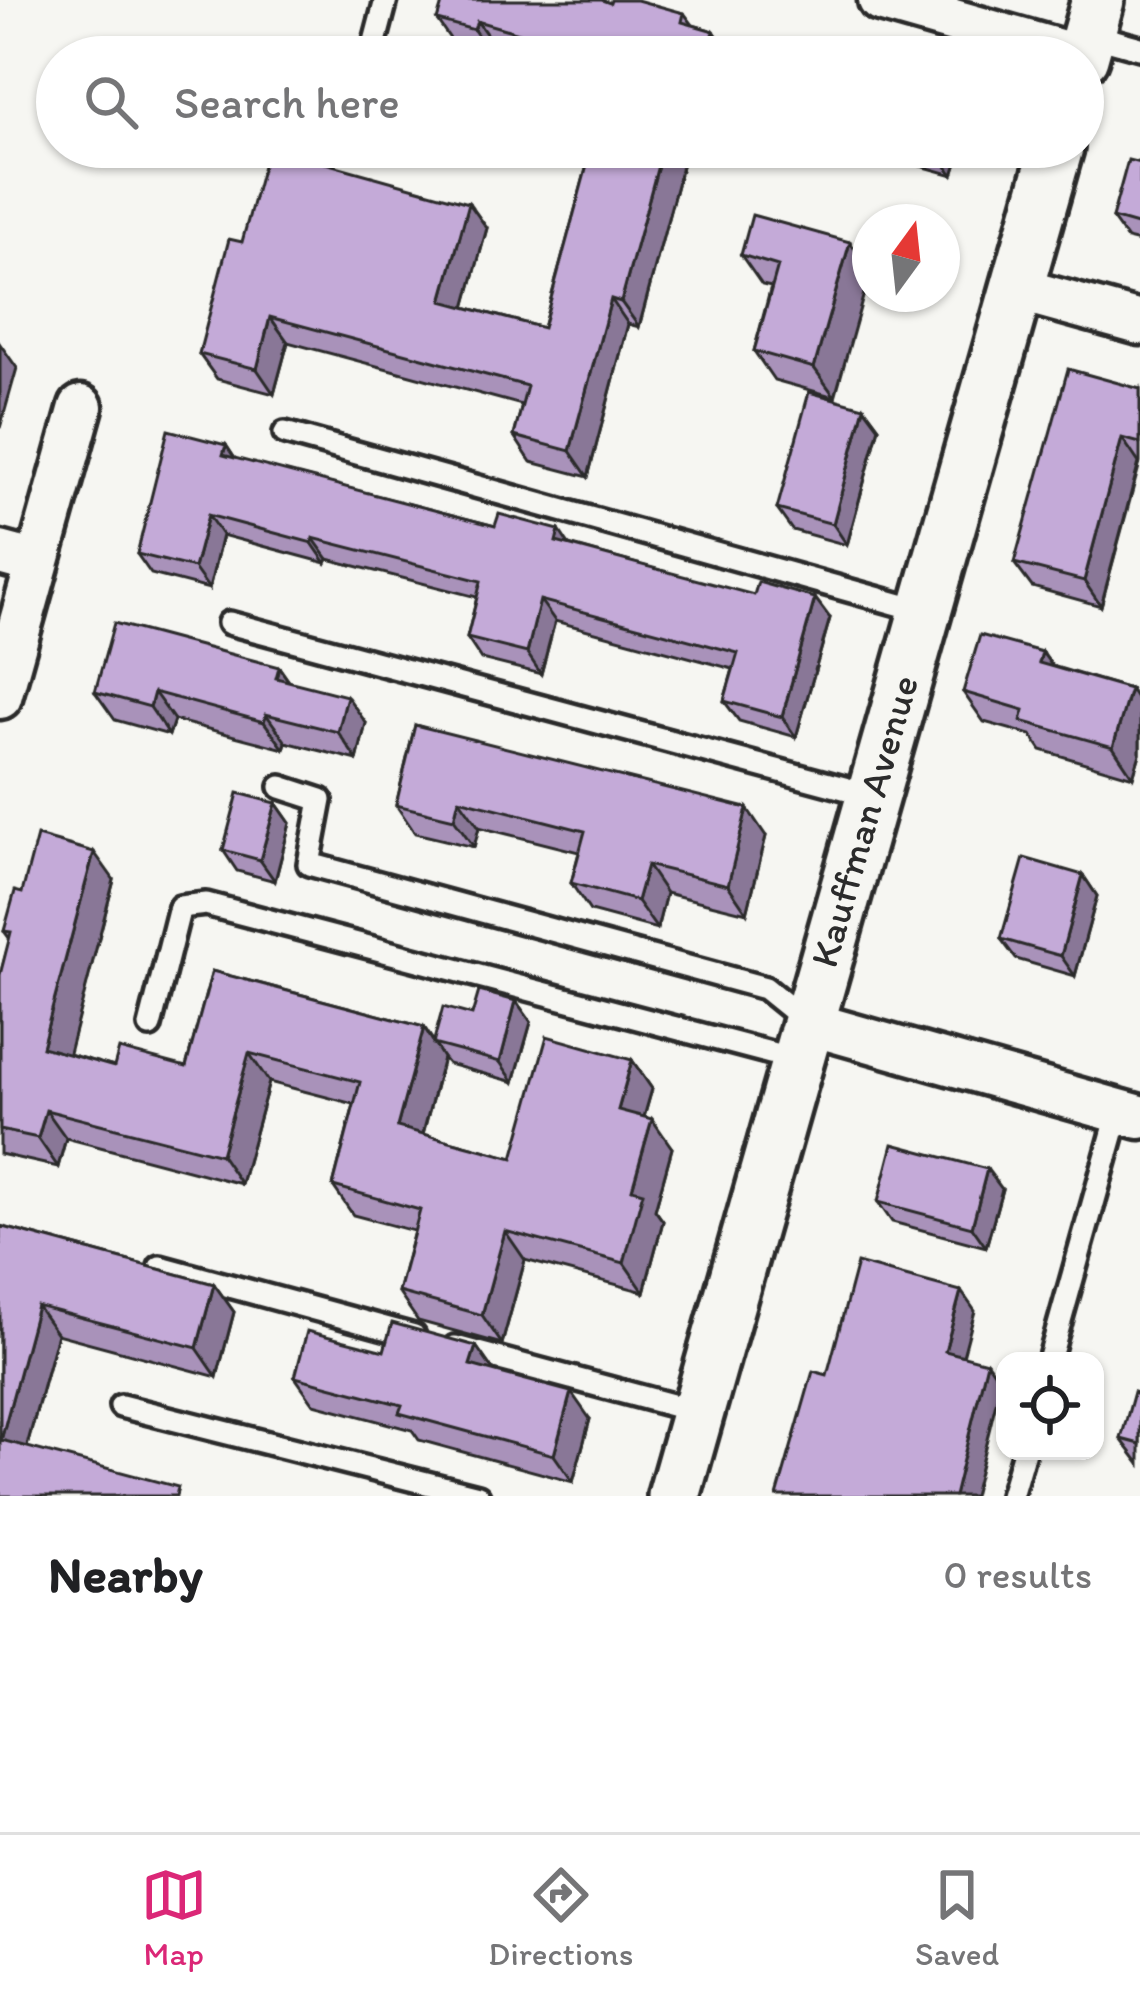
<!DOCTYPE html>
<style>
:root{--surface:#fff;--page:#f2f2f2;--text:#202124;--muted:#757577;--line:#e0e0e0;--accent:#db2777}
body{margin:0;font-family:Itim,sans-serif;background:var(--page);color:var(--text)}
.controls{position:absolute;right:36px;bottom:36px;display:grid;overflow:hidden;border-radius:24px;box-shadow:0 3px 9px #0004}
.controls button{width:108px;height:108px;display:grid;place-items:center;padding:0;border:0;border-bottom:3px solid var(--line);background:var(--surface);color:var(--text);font:60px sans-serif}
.compass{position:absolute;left:852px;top:204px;width:108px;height:108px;border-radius:50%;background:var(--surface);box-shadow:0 3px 9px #0004;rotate:15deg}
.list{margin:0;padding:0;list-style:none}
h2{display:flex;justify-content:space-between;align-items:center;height:156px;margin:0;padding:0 48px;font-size:51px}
h2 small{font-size:39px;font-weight:400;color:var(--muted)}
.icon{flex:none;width:66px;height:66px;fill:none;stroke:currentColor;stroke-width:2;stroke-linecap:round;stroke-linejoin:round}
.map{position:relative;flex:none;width:1140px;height:1496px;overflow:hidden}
.search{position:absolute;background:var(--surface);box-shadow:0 3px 9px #0004;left:36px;right:36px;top:36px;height:132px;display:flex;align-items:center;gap:30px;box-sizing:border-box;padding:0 42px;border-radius:66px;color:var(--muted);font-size:45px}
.sheet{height:336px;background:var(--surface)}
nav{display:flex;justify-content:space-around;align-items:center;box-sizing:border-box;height:168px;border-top:3px solid var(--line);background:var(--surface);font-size:33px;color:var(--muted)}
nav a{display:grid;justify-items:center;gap:6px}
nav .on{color:var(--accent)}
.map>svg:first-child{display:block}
</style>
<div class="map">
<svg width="1140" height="1496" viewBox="0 0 1140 1496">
<rect width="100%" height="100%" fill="#f6f6f2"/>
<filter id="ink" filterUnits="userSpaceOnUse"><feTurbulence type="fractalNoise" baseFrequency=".00833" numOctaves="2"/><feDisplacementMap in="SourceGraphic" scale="24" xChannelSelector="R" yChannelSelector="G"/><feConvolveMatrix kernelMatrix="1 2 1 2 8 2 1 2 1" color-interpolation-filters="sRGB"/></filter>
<g filter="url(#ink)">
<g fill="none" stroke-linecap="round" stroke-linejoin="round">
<g stroke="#2b2b2b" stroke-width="30">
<path id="service" d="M1089 34 1140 48
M371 57 386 0
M285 433 923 611
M229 623 870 795
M281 787 321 800 309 864 765 988 807 1022
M150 1026 180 907 206 904 797 1060
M160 1267 414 1336
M455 1347 698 1412
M1049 1361 1119 1111
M121 1406 478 1496
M1011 1496 1024 1451"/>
</g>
<g stroke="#2b2b2b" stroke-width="51">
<path id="minor" d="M880 0 1080 57
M1017 289 1140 323
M0 553 37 563
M0 697 81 407
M808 1023 1140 1117"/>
</g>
<g stroke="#2b2b2b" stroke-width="60">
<path id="tertiary" d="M1082 57 1098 0
M674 1496 1057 147"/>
</g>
<use href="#service" stroke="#f6f6f2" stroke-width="21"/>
<use href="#minor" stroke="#f6f6f2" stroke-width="42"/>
<use href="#tertiary" stroke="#f6f6f2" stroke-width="51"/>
</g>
<path fill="#a992ba" stroke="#2b2b2b" stroke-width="3" d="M610 3 684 13 693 25 714 31 731 57H534L495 46 492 56 455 46 437 20Z
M592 147H687L639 327 628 324 588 477 531 462 514 436 522 405 288 342 274 394 217 379 199 354 242 242 487 228 465 307 543 328Z
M852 147H962L953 175Z
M1140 163V242L1127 239 1112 218Z
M850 242 835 397 774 380 754 351 771 287 762 285 741 255Z
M1140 389V463L1101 606 1032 587 1014 563Z
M864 407 879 427 847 545 792 530 777 509Z
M226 445 235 459 569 545 830 618 796 737 739 721 724 701 733 669 555 621 541 674 481 659 467 638 477 597 328 559 326 563 222 535 209 589 151 574 137 554Z
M1042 652 1052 666 1130 689 1140 704V754L1133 777 1041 750 1031 735 984 722 963 692Z
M279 667 289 681 366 723 357 760 286 742 284 749 174 720 169 735 115 720 95 692Z
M415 725 766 836 747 913 666 893 657 929 590 911 571 883 579 852 479 827 474 847 415 833 396 805Z
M276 803 290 823 275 881 237 871 223 850Z
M1083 875 1097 896 1075 976 1016 959 1001 939Z
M114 880 68 1054 114 1067H186L212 971 424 1027 434 1042 472 1015 516 1001 531 1022 514 1082 448 1064 443 1058 423 1134 513 1158 632 1060 652 1089 644 1117 672 1148 655 1210 663 1221 644 1292 525 1260 502 1344 418 1321 398 1292 414 1231 353 1215 333 1186 354 1104 269 1082 241 1184 66 1138 58 1167 0 1154V975L10 939 4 931 22 893Z
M1002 1189 986 1247 892 1222 878 1202Z
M0 1226 214 1284 234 1312 217 1377 57 1334 27 1447 0 1496Z
M476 1346 493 1371 590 1419 573 1482 419 1440 412 1430 314 1404 295 1377 384 1351Z
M1140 1394V1464L1121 1439Z"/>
<path fill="#897797" stroke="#2b2b2b" stroke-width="3" d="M477 21 495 46 492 56 474 30Z
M714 31 731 56V57H707Z
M663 147H687L639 327 621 302Z
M941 147H962L953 175 939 155Z
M469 203 487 228 460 326 442 301Z
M850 242 870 272 835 397 814 368Z
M611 299 628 324 588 477 570 451Z
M270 317 288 342 274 394 257 369Z
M0 344 17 368 0 428Z
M864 407 879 427 847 545 833 524Z
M1122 438 1139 463 1101 606 1084 581Z
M226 445 240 466 223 455Z
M208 515 222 535 209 589 194 568Z
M559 530 573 551 556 542Z
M313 538 328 559 326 563 312 543Z
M815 598 830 618 796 737 782 717Z
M540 600 555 621 541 674 527 653Z
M1042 652 1063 681 1039 663Z
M279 667 298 695 276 678Z
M1130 689 1140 704V754L1133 777 1113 747Z
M154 692 174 720 169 735 150 707Z
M347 696 366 723 357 760 338 732Z
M266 714 286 742 284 749 264 722Z
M459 799 479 827 474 847 454 819Z
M276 803 290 823 275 881 260 860Z
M747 808 766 836 747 913 728 885Z
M94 852 114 880 63 1076 42 1047Z
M647 865 666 893 657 929 637 901Z
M1083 875 1097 896 1075 976 1061 956Z
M516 1001 531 1022 514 1082 500 1062Z
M424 1027 443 1058 417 1156 397 1127Z
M249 1053 269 1082 241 1184 221 1155Z
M632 1060 652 1089 638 1138 618 1110Z
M46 1110 66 1138 58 1167 38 1138Z
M652 1119 672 1148 655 1210 663 1221 644 1292 624 1263 632 1189Z
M987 1169 1002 1189 986 1247 972 1227Z
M505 1231 525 1260 502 1344 482 1315Z
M214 1284 234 1312 217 1377 197 1348Z
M961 1291 975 1311 959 1371 945 1351Z
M37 1306 57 1334 21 1468 1 1440Z
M476 1346 495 1373 470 1365Z
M987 1362 1001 1382 973 1496H954Z
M571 1392 590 1419 573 1482 554 1455Z"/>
<path fill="#c4aad8" stroke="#2b2b2b" stroke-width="3" d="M443 0H602L610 3 611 0H637L684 13 682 22 714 31 707 57H585L563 51 565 46 477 21 474 30 437 20Z
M268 147 469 203 442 301 543 328 592 147H663L621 302 611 299 570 451 514 436 527 386 270 317 257 369 199 354 229 239 242 242Z
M911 147H941L939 155Z
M1128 160 1140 163V226L1112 218Z
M752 215 850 242 814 368 754 351 778 266 741 255Z
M1068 369 1140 389V443L1122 438 1084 581 1014 563Z
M809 392 864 407 833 524 777 509Z
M168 430 226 445 223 455 495 526 499 514 559 530 556 542 754 595 758 582 815 598 782 717 724 701 738 653 540 600 527 653 467 638 481 581 313 538 312 543 208 515 194 568 137 554Z
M114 623 279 667 276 678 347 696 338 732 266 714 264 722 154 692 150 707 95 692Z
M980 635 1042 652 1039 663 1130 689 1113 747 1021 721 1024 710 963 692Z
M415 725 747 808 728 885 647 865 637 901 571 883 585 831 459 799 454 819 396 805Z
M238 793 276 803 260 860 223 850Z
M37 836 94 852 42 1047 114 1067 119 1049 186 1067 212 971 424 1027 397 1127 513 1158 547 1036 632 1060 618 1110 652 1119 632 1189 643 1192 624 1263 505 1231 482 1315 398 1292 420 1210 333 1186 360 1082 249 1053 221 1155 46 1110 38 1138 0 1130V975L11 932 4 931 15 891 22 893Z
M1024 858 1083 875 1061 956 1001 939Z
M479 991 516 1001 500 1062 433 1044 443 1007 472 1015Z
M893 1144 987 1169 972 1227 878 1202Z
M0 1226 214 1284 197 1348 37 1306 1 1440 178 1487 176 1496H0Z
M857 1263 961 1291 945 1351 987 1362 954 1496H777L813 1371 827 1375Z
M392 1323 476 1346 470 1365 571 1392 554 1455 399 1413 402 1405 295 1377 307 1331 384 1351Z
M1134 1392 1140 1394V1444L1121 1439Z"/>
</g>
<g text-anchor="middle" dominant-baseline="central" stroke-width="10" stroke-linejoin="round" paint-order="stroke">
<g font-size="39" fill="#2b2b2b" stroke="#f6f6f2">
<text transform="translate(864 821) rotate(-74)">Kauffman Avenue</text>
</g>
</g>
</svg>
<div class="controls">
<button><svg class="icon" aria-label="locate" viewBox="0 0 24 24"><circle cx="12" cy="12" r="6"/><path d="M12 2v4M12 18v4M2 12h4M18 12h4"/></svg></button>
</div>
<svg class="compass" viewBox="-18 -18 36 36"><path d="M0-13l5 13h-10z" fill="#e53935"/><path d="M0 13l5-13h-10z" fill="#757577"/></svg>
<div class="search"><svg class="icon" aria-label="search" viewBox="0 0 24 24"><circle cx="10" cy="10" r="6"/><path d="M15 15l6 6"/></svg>Search here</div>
</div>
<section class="sheet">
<h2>Nearby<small>0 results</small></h2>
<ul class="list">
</ul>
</section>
<nav>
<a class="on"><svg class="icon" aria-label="map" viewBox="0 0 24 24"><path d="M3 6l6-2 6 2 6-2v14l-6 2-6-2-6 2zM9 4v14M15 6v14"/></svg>Map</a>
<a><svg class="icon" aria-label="directions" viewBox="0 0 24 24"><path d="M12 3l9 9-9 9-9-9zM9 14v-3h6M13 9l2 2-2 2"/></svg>Directions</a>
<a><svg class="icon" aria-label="saved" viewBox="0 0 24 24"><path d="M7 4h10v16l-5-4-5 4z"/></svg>Saved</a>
</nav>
